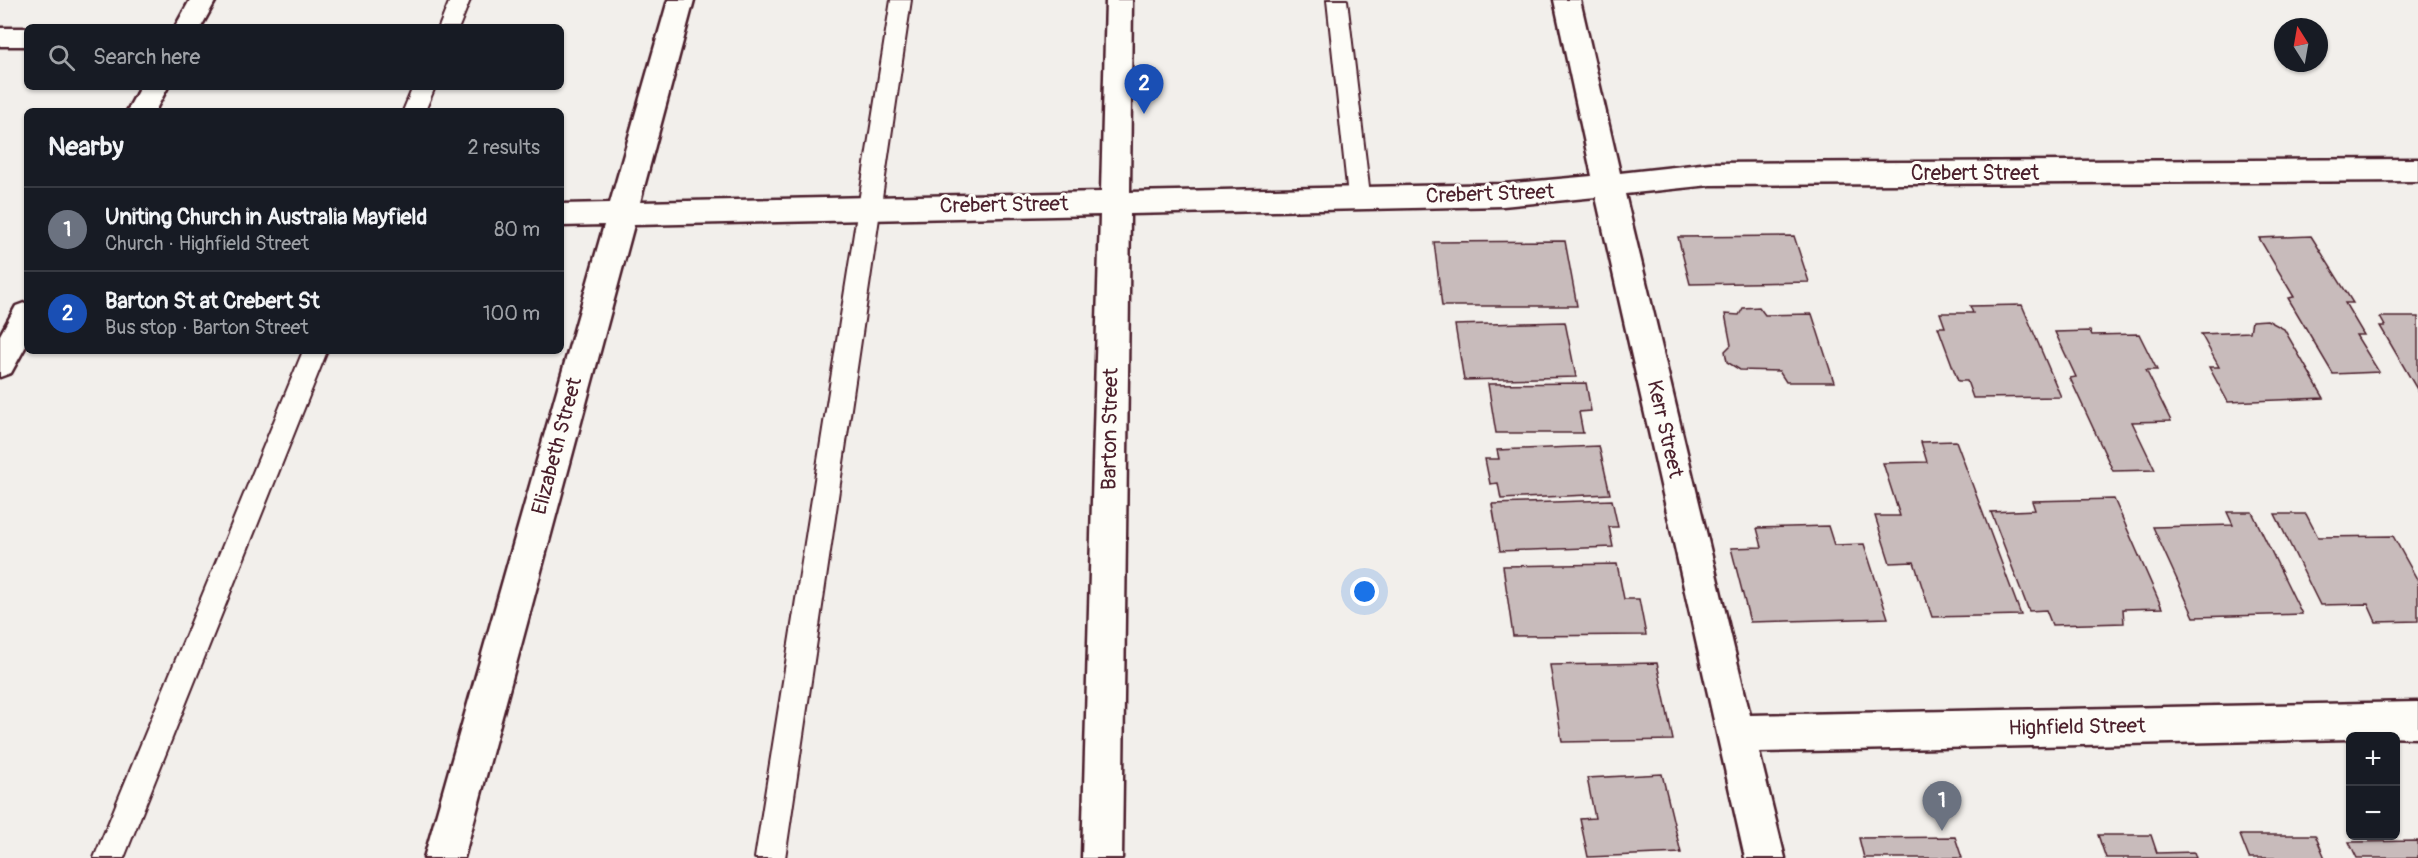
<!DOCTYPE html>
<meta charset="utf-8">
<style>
:root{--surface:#171b24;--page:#20242c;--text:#f1f3f6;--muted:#9ea1a6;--line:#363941;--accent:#b45309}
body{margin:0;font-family:Pangolin,sans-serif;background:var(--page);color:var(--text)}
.controls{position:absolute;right:18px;bottom:18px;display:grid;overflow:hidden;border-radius:9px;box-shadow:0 2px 4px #0004}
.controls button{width:54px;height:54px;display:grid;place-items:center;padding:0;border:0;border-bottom:2px solid var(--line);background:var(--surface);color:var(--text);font:30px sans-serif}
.compass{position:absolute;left:2274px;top:18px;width:54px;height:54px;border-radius:50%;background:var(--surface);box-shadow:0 2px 4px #0004;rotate:349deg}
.you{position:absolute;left:1365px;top:592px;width:21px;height:21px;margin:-15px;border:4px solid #fff;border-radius:50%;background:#1a73e8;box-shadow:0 0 0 9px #1a73e833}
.badge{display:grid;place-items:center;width:39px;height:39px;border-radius:50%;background:var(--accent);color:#fff;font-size:20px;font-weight:700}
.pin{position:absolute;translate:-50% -50px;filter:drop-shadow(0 2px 3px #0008)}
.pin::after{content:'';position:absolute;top:32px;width:21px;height:18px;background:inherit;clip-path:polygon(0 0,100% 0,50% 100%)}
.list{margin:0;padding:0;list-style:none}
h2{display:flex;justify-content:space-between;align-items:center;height:78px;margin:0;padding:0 24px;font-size:26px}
h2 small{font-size:20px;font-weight:400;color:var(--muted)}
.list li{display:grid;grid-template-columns:39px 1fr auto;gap:18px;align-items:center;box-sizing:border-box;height:84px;padding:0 24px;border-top:2px solid var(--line)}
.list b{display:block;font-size:22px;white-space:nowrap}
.list p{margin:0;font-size:20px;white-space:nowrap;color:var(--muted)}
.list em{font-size:20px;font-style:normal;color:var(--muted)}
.icon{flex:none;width:33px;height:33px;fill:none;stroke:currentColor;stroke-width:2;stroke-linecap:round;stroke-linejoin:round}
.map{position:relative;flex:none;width:2418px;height:858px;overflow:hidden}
.search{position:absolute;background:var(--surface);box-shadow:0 2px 4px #0004;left:24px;top:24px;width:540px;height:66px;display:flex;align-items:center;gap:15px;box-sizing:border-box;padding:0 21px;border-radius:9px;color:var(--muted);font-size:22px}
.panel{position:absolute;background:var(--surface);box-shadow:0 2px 4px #0004;left:24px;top:108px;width:540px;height:246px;border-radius:9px}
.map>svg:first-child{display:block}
</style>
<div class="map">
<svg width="2418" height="858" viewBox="0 0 2418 858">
<rect width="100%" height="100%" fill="#f2efeb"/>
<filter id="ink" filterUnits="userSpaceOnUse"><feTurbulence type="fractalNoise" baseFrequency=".0167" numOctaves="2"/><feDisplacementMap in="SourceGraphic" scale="12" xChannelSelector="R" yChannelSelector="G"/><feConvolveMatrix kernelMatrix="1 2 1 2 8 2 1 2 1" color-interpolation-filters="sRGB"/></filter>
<g filter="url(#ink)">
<path fill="#c8bbbb" stroke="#4a1f2b" stroke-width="1.5" d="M1794 236 1809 282 1690 284 1678 237Z
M2311 236 2353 303H2345L2364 335H2356L2379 372 2333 374 2288 298 2294 297 2259 238Z
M1565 241 1577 306H1442L1434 242Z
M2022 305 2061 397 1973 398 1967 381H1958L1938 327H1945L1940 313H1973L1970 306Z
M1759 307 1765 315 1812 314 1834 382H1786L1779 371 1740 370 1727 362 1725 351 1731 345 1725 314 1739 315 1743 308Z
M2380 317H2418V391L2380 326H2385Z
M2267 320 2284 329 2324 398 2228 402 2209 367H2219L2201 334 2250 332 2252 321Z
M1565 322 1576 377 1464 380 1455 325Z
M2090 331 2092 335 2139 334 2157 370H2146L2171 421 2132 422 2155 470 2113 471 2070 378 2076 377 2055 332Z
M1586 383 1591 411 1579 412 1583 433H1496L1488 384Z
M1956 441 2021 615 1932 617 1914 562 1890 563 1875 516H1900L1883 463 1927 462 1921 442Z
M1599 446 1610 494 1501 499 1498 483 1490 484 1485 459H1499L1497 450Z
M2114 499 2162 608 2123 609 2124 623 2052 625 2046 610 2029 611 1991 512 2035 510 2032 501Z
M1612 500 1618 527H1609L1613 547 1500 551 1492 504Z
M2227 512H2252L2302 614 2194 617 2153 527 2233 525Z
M2275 514H2306L2318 537 2393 536 2418 581V621L2376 622 2368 604 2320 605Z
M1828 526 1834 545 1864 544 1888 618 1750 622 1731 548 1762 547 1757 528Z
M1617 564 1624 599H1639L1646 635 1513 636 1503 566Z
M1657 663 1673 740 1562 742 1550 665Z
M1662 774 1681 853 1588 857 1580 819 1595 818 1587 778Z
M2098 835H2151L2157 853 2194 852 2196 858H2106Z
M2240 835H2315L2325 858H2249Z
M1955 837 1962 858H1864L1859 838Z
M2418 841V858H2357L2349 842Z"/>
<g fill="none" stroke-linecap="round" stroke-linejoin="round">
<g stroke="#4a1f2b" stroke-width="4">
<path id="lane" d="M450 0H470L459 27H439Z
M891 0H911L785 858H755Z
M1327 0H1347L1370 196 1367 202 1359 205 1351 202 1348 196Z
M413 87H435L425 111H403Z
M303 351H327L124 858H94Z"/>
</g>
<g stroke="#4a1f2b" stroke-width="5">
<path id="street" d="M190 0H216L201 27H175Z
M668 0H694L640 202 1101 192 1106 0H1132L1130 192 1503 184 1592 176 1554 0H1580L1620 173 1710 163 2418 159V181L1710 185 1625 194 1750 715 2418 702V738L2350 736V739L1759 752 1785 858H1745L1596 197 1503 206 1130 214 1122 858H1082L1100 215 634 225 464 858H424L604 225 561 226V204L610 203Z
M0 28H27V46H0Z
M140 87H168L155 111H127Z
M27 302V344L11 373 0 377V335L16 306Z"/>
</g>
<use href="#lane" fill="#fdfcf7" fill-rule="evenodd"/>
<use href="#street" fill="#fdfcf7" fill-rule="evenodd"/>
</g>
</g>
<g text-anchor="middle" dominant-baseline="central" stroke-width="6" stroke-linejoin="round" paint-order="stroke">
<g font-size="21" fill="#4a1f2b" stroke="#fdfcf7">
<text x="1975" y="173">Crebert Street</text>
<text transform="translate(1490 194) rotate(-2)">Crebert Street</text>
<text transform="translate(1004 205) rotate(-1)">Crebert Street</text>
<text transform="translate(1110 429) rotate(-89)">Barton Street</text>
<text transform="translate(1665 429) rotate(77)">Kerr Street</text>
<text transform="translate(557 446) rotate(-75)">Elizabeth Street</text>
<text transform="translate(2077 727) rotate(-1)">Highfield Street</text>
</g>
</g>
</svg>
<div class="controls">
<button>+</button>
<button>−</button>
</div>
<svg class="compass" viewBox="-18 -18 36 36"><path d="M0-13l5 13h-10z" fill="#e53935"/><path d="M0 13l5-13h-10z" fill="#9ea1a6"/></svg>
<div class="you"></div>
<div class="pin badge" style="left:1942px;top:831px;background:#6b7280">1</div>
<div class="pin badge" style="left:1144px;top:114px;background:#1a4fb4">2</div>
<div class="search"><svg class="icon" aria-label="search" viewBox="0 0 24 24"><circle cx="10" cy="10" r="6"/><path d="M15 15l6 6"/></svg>Search here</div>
<section class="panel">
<h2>Nearby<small>2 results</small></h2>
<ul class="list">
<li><span class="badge" style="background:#6b7280">1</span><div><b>Uniting Church in Australia Mayfield</b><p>Church · Highfield Street</p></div><em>80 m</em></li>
<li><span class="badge" style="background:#1a4fb4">2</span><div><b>Barton St at Crebert St</b><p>Bus stop · Barton Street</p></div><em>100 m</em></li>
</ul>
</section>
</div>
